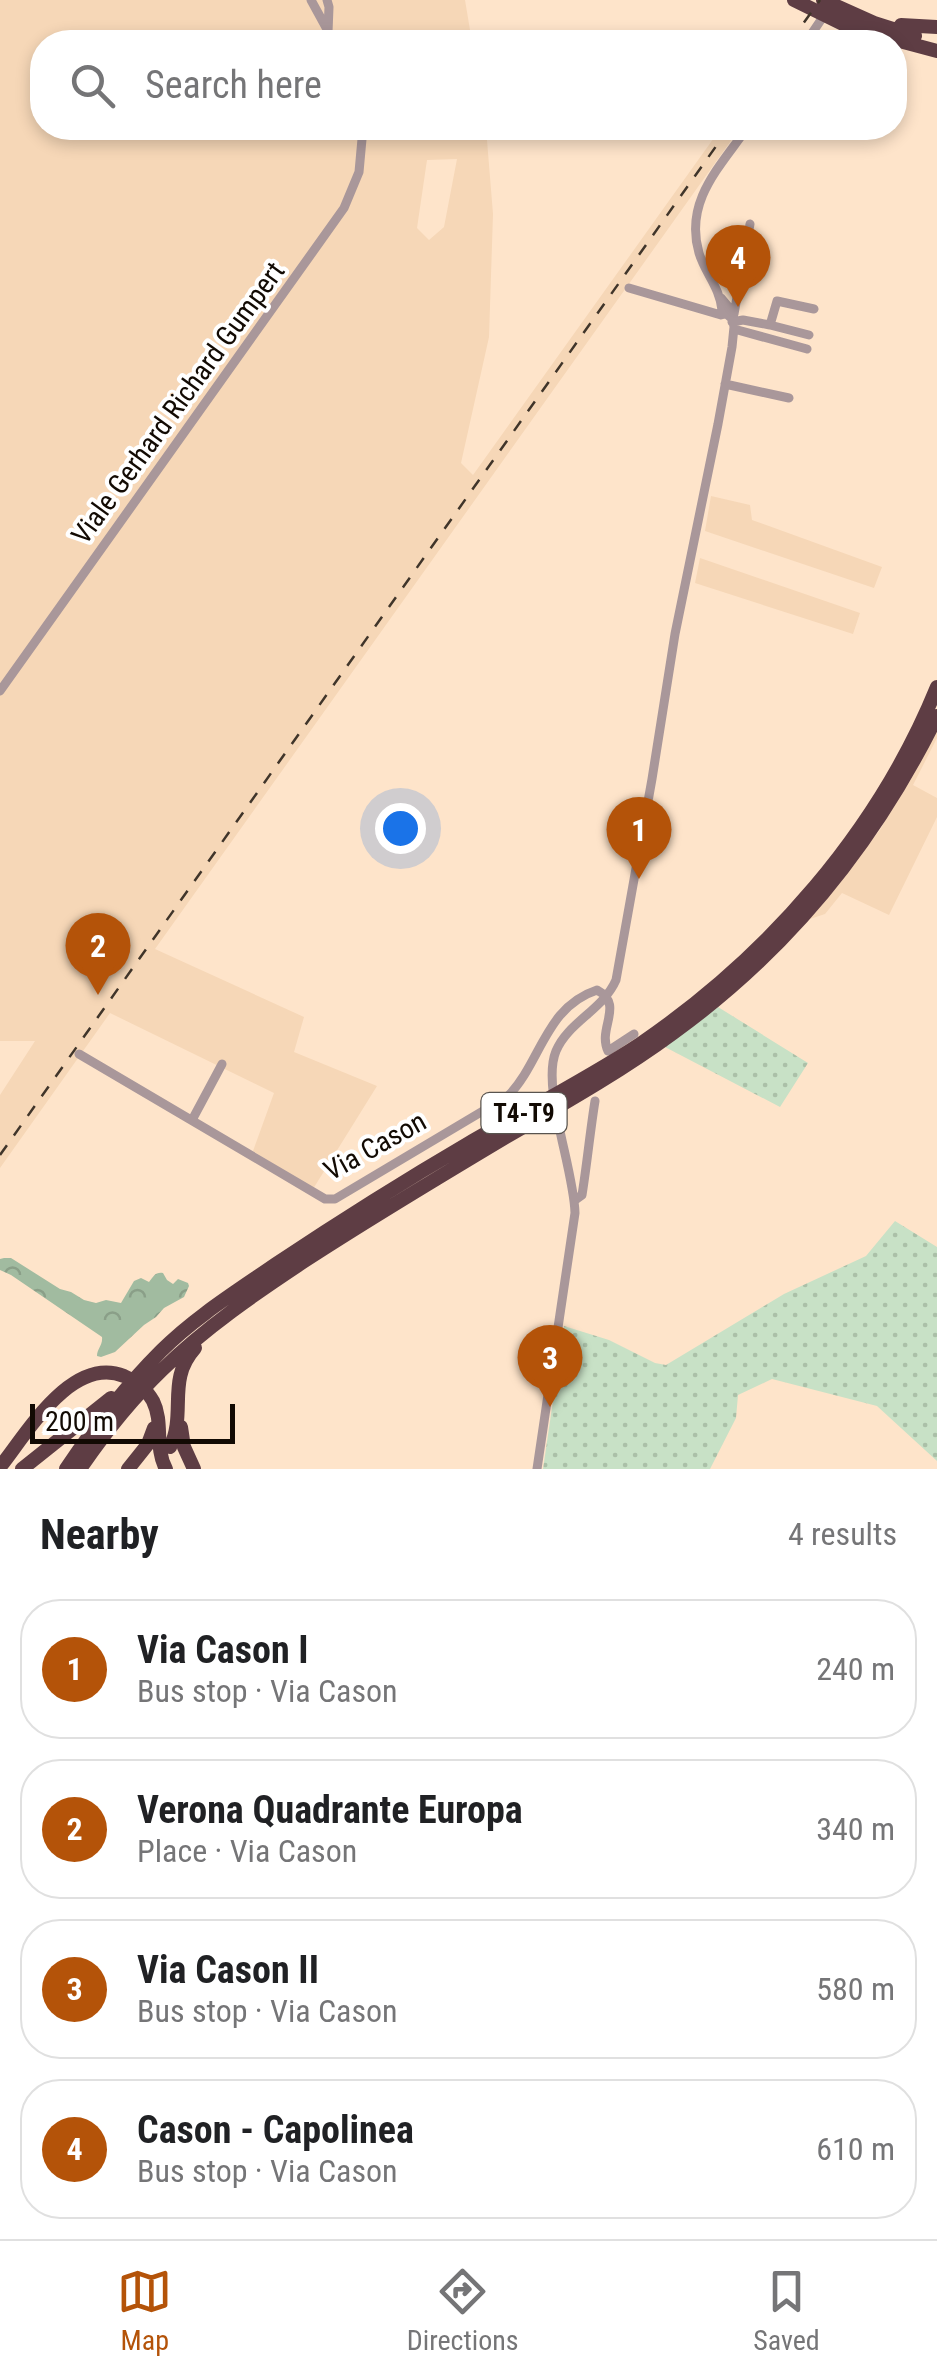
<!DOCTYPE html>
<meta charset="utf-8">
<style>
:root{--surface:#fff;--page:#f2f2f2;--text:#202124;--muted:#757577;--line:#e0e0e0;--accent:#b45309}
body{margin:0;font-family:"Roboto Condensed",sans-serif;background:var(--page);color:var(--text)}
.scale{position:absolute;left:30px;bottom:25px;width:205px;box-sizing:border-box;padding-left:10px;border:5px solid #120a03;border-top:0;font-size:28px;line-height:35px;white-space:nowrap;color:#120a03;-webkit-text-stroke:8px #fff;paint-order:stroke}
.you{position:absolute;left:400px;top:828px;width:35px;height:35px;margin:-25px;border:8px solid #fff;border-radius:50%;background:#1a73e8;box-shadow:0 0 0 15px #1a73e833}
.badge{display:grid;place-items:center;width:65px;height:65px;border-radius:50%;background:var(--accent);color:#fff;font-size:32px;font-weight:700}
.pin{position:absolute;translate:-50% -82px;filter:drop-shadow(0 2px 5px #0008)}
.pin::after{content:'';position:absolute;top:52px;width:35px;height:30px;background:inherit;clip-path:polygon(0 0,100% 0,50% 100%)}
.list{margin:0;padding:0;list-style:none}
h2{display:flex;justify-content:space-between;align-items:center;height:130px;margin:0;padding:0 40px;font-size:42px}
h2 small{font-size:32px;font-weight:400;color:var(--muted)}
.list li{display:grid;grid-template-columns:65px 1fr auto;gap:30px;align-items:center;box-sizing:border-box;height:140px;margin:0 20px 20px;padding:0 20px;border:2px solid var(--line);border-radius:40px}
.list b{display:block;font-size:38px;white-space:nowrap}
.list p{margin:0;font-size:32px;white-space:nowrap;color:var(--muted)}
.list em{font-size:32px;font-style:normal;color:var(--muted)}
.icon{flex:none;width:55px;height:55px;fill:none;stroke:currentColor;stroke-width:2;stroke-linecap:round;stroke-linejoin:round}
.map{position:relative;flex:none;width:937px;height:1469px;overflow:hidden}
.search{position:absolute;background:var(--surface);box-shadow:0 5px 15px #0003;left:30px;right:30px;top:30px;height:110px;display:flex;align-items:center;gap:25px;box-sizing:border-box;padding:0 35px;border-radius:40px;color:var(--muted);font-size:38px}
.sheet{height:770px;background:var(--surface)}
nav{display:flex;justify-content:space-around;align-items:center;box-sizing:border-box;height:140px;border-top:2px solid var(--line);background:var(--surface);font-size:28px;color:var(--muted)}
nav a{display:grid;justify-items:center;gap:5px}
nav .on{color:var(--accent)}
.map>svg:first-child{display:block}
</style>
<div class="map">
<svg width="937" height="1469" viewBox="0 0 937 1469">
<defs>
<pattern id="grass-dots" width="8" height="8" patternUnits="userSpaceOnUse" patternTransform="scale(2.5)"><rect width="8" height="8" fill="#c8e1c6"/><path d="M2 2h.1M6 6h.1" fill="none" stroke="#abc0a8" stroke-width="1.8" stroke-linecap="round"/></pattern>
<pattern id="forest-crowns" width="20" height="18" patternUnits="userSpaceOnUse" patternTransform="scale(2.5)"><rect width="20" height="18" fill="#a1bba0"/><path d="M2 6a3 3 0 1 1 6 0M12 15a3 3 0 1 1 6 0" fill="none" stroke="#8a9f88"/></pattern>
</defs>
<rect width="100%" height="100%" fill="#fee4ca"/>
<path fill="#f6d7b7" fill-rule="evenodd" d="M0 0H465L472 42H42V128H486L493 214 489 337 461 463 473 475 721 128H740L155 949 304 1017 294 1052 377 1086 313 1189 253 1151 274 1093 110 1013 0 1168V1095L35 1041H0ZM457 159 444 227 429 240 417 228 427 160Z
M711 496 750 505 752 520 882 567 874 588 705 531Z
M700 558 860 613 853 634 695 583Z
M937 727V738L913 785 937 798V817L889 915 842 893 825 914 807 920 880 830Z"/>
<path fill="url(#grass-dots)" d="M718 1007 808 1063 780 1107 665 1047Z
M895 1221 937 1247V1461L877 1406 772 1379 738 1395 736 1418 710 1469H543L564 1326 609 1340 655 1363 666 1365 784 1294 866 1256Z"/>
<path fill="url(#forest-crowns)" d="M4 1258H11L60 1289 71 1292 84 1300 96 1303 106 1300 121 1303 134 1281 141 1278 149 1282C154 1276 155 1272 163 1273L167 1280 173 1284 178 1279 188 1283 189 1286 184 1297 164 1308 156 1317 144 1325 115 1352 101 1357 97 1356C97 1349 103 1345 102 1337L11 1275 0 1270V1259Z"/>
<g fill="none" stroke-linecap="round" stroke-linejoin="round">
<path stroke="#a9979a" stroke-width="9" d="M311 0 334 42
M327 0 329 7 328 32
M806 42 827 11
M629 288 721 315 725 314
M734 314 750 224
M731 318 722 310C720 288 705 273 699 253 684 201 720 167 747 128
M732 322 743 320 770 325 777 301 814 309
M770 325 809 335
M734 329 807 349
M725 384 789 398
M0 691 344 208 359 172 363 128
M79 1054 325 1199H335L508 1096C541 1063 545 1007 597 990 625 1005 597 1028 608 1051L634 1034
M192 1120 222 1064
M575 1200 582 1195C587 1164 590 1132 595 1101
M537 1469 575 1213C574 1169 541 1087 556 1051 568 1022 603 1010 616 980L652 779 675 634 718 424 732 347 734 327 731 310 721 298"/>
<path stroke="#5e3d44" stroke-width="14" d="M794 0 851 28 937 51
M823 0 874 23 915 36
M901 25 937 27
M181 1427 184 1447 194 1469
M170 1447C187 1413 166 1380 195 1348
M0 1467C27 1433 72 1355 124 1376 135 1381 147 1390 153 1401 164 1423 154 1447 166 1469
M22 1469 111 1398
M66 1469C94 1427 126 1386 161 1351 195 1317 237 1291 276 1264 339 1222 404 1181 469 1143 526 1110 585 1080 640 1044 769 956 878 832 937 687
M80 1469C104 1434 131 1400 162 1370 205 1328 256 1293 306 1260 372 1217 439 1177 506 1137 563 1104 620 1072 673 1033 787 951 875 842 937 716
M128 1469 148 1444 154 1428"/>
<path stroke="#40352a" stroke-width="2.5" stroke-dasharray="12 12" stroke-linecap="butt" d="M790 42 820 0
M0 1155 729 128"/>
</g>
<g text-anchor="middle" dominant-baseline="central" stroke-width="8" stroke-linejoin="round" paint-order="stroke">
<rect fill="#fff" stroke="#59544f" stroke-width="2.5" x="481.5" y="1093" width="85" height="40" rx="8"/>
<g font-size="25" font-weight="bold" fill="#120a03">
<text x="524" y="1113">T4-T9</text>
</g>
<g font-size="28" fill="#120a03" stroke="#fff">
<text transform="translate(178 403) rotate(-54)">Viale Gerhard Richard Gumpert</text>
<text transform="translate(375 1146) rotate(-29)">Via Cason</text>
</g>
</g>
</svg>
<div class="scale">200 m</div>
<div class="you"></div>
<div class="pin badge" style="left:639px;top:879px">1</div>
<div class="pin badge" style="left:98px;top:995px">2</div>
<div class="pin badge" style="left:550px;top:1407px">3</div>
<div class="pin badge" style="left:738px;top:307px">4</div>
<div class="search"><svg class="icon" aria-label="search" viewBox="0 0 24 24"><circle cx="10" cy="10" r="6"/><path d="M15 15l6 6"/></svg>Search here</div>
</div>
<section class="sheet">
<h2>Nearby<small>4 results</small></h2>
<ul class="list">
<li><span class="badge">1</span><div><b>Via Cason I</b><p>Bus stop · Via Cason</p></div><em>240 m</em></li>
<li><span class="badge">2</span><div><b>Verona Quadrante Europa</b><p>Place · Via Cason</p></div><em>340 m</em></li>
<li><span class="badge">3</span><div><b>Via Cason II</b><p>Bus stop · Via Cason</p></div><em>580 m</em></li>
<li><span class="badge">4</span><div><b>Cason - Capolinea</b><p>Bus stop · Via Cason</p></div><em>610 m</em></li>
</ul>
</section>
<nav>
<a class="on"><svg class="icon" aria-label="map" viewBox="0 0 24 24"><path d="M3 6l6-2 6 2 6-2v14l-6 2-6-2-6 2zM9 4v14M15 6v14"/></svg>Map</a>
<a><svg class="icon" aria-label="directions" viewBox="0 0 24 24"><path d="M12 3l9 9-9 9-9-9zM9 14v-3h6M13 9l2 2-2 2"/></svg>Directions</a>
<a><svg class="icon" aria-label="saved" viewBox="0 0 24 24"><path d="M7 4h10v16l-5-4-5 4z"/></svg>Saved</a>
</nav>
